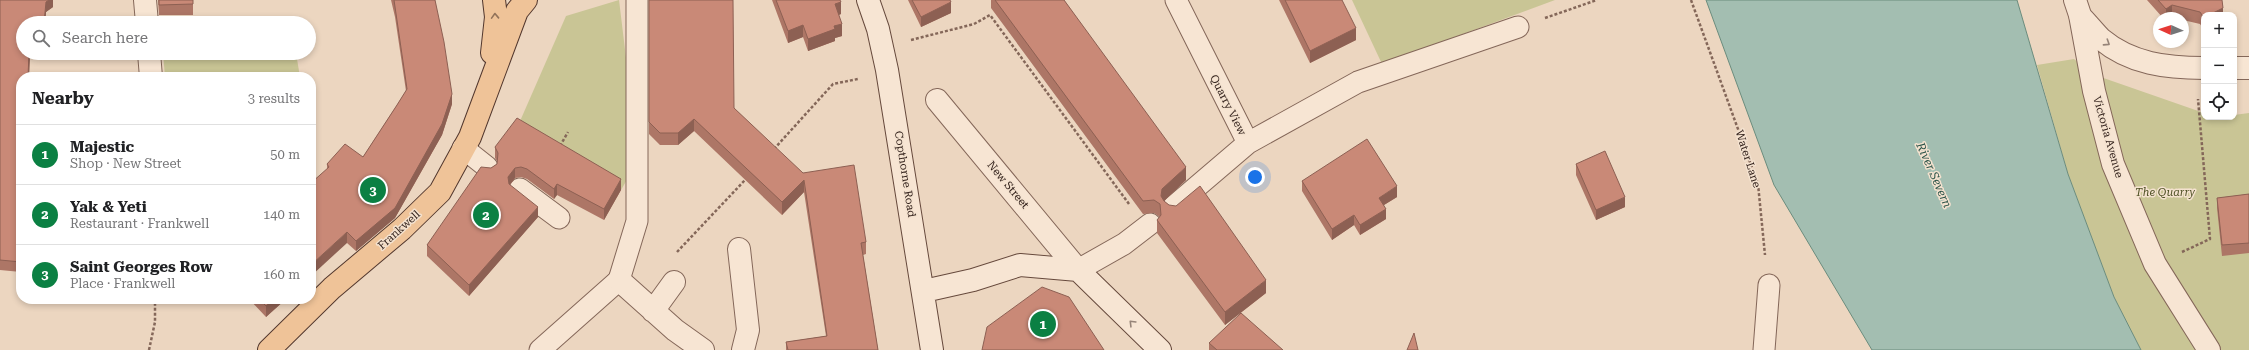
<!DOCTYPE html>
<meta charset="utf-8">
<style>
:root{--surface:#fff;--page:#f6f6f6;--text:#202124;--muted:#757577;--line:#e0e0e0;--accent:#0b8043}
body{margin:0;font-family:"Roboto Serif",serif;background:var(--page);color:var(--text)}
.controls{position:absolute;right:12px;top:12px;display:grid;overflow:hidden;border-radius:8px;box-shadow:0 2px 6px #0003}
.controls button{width:36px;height:36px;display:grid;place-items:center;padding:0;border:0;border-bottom:1px solid var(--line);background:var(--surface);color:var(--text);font:20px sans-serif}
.compass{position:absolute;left:2153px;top:12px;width:36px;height:36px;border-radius:50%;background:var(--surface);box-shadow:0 2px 6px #0003;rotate:273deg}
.you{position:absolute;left:1255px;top:177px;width:14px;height:14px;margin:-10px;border:3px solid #fff;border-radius:50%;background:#1a73e8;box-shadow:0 0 0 6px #1a73e833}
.badge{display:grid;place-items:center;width:26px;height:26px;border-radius:50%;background:var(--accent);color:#fff;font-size:13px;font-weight:700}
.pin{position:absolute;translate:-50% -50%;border:2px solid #fff;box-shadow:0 1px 4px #0006}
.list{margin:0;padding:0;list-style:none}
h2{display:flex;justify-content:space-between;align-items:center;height:52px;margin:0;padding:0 16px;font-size:17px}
h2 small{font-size:13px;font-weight:400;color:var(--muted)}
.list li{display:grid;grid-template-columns:26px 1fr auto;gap:12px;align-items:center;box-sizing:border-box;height:60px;padding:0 16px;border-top:1px solid var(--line)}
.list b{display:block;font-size:15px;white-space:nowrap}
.list p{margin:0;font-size:13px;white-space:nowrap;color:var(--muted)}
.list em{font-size:13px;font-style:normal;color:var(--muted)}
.icon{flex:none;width:22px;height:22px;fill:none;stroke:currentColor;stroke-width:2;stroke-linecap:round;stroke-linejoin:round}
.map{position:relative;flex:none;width:2249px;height:350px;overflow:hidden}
.search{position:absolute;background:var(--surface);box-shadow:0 2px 6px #0003;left:16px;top:16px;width:300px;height:44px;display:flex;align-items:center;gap:10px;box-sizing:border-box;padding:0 14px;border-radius:22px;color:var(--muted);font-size:15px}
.panel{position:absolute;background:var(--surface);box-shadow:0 2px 6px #0003;left:16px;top:72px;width:300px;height:232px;border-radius:16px}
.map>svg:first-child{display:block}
</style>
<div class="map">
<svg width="2249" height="350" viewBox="0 0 2249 350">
<rect width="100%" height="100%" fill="#ecd6c0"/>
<path fill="#c9c595" d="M619 0 631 99 628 178 621 190 517 128 566 16Z
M1352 0H1555L1382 64Z
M291 16 292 23H227Z
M163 53H296L300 77H165Z
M2074 59 2092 74 2204 113V117H2234V115L2249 113V350H2141L2114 297 2068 174 2037 65Z"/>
<path fill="#a3beb1" stroke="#6b8c7d" d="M1706 0H2017L2068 174 2114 297 2141 350H1872L1774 185Z"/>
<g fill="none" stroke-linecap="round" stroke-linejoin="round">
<g stroke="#846759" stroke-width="23">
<path id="lane" d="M1248 143 1358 82 1518 27
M463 148 487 167
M520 189 559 218
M1173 207 1248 143 1176 0
M1078 270 1124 244 1150 224
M540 350 619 280 637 221V0
M1764 350 1769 285"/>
</g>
<g stroke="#846759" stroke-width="24">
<path id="street" d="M145 0 147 23
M2075 0 2080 15 2094 91 2113 164 2155 264 2209 350
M2080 16C2087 23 2094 32 2101 39 2131 64 2167 68 2204 68
M149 53 151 77
M2234 68H2249
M937 100 1078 270
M739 249 748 330 743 350
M619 280 675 330 703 350
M653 311 674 282"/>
</g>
<g stroke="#66493c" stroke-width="24">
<path id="secondary" d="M868 0 878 29 887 70 932 350
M924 291 973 280 1020 265 1078 270 1160 350"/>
</g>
<g stroke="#52372d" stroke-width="24">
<path id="primary" d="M492 53 496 17 494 0
M269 350 332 288 402 229 440 192 470 137 517 11 526 0"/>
</g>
<path stroke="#846759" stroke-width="2.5" stroke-dasharray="3 2" stroke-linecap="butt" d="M1691 0 1758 184 1765 255
M1545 18 1597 0
M911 40 974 24 990 15 1129 204
M560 146 568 132
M774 149 833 84 858 79
M677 252 745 180
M2182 252 2210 239 2198 99
M149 350 155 322V299"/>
<use href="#lane" stroke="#f7e5d3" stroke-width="21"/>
<use href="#street" stroke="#f7e5d3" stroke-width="22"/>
<use href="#secondary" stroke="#f7e5d3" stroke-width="22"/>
<use href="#primary" stroke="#efc398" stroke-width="22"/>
</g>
<path fill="#ad7666" d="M0 0H53V7L46 12 45 23H23V53H30L29 77H21V272L0 270Z
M158 0H193V15H159Z
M391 0H435L452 104 442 135 395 218 356 251 347 243 327 169V164L363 157 397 105 406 91 395 17Z
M649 0 734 108 866 242V254L863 255 878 350H786V342L826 336 804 192 782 215 694 131 678 145H660L649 134Z
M772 0H840L841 14 839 15 842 36 835 38V41L808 51 803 37 788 43Z
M908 0H950L951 13 921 27Z
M991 0H1064L1186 180 1164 201 1266 293 1225 325 1157 233V220L1160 217 1154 213 1143 214 991 8Z
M1279 0H1342L1356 40 1310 63Z
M2147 0H2222L2223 15H2204V30L2200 24 2183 20V18H2175L2172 17 2171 18H2163Z
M495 147 621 190 604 220 557 195 554 199 527 179 521 177 515 178 510 185 538 217 469 296 427 256V245L491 168 497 164V161L495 158Z
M1576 164 1625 207 1596 220 1576 175Z
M1302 181 1397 197 1384 205 1386 219 1360 235 1354 225 1332 240 1302 191Z
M2249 194V253L2222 256 2217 208V198Z
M249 299H286L266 317Z
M1209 343 1283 350H1209Z"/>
<path fill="#8d6053" d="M49 0H53V7L46 12 45 23H44L46 2Z
M841 2V14L835 16V4Z
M951 2V13L921 27V17Z
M2172 5V17L2171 18H2166V9Z
M2223 8V15H2209Z
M842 24V36L835 38V41L808 51V39L834 26Z
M803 25V37L788 43V31Z
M1356 28V40L1310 63V51Z
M29 53H30L29 77H28Z
M452 94V104L442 135 395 218 356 251V241Z
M694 119V131L678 145V133Z
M1186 167V180L1162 203 1161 196 1162 189Z
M515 168V178L508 187V177Z
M621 179V190L604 220V209Z
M804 180V192L782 215V202Z
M557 184V195L554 199V189Z
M1397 186V197L1379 208V198Z
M1625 197V207L1596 220V210Z
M538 207V217L469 296V285Z
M1386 209V219L1360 235V225Z
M1354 215V225L1332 240V229Z
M347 232V243L311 276V265Z
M1266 280V293L1225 325V312Z
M274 299H286L266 317V306Z"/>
<path fill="#c98977" stroke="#8d6053" d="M0 0H49L46 2 44 23H23V53H29L28 77H21V262L0 260Z
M159 0H193V4L159 5Z
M394 0H435L444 42 452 94 442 124 395 208 356 241 347 232 311 265V183L329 167 327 164 345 144 363 157 397 105 407 89Z
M649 0H733L734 108 803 173 854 165 866 242 861 243 878 350H788L786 342 827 336 804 180 782 202 694 119 678 133H660L649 122Z
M776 0H840L841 2 835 4 842 24 834 26 835 29 808 39 803 25 788 31Z
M912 0H950L951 2 921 17Z
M995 0H1064L1186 167 1162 189 1161 196 1164 201 1169 205 1176 206 1200 186 1266 280 1225 312 1157 220 1161 215 1160 204 1154 200 1143 201Z
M1285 0H1342L1356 28 1310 51Z
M2158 0H2222L2223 8 2209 15H2204V18L2200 12 2172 5 2166 9Z
M517 118 621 179 604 209 557 184 554 189 527 169 521 167 515 168 508 177 509 184 538 207 469 285 427 245 481 167 491 168 497 164 498 153 495 147Z
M1367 139 1397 186 1379 198 1386 209 1360 225 1354 215 1332 229 1302 181Z
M1605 151 1625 197 1596 210 1576 164Z
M2249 194V243L2222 245 2217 198Z
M1042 287 1069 297 1104 350H982L987 327Z
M259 299H274L266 306Z
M1241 313 1283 350H1217L1209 343Z
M1414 333 1418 350H1407Z"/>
<defs><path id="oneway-chevron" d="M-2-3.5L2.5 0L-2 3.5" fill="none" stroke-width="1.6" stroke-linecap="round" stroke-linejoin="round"/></defs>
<use stroke="#92735a" href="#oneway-chevron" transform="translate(495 16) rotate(-92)"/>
<g stroke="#968478">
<use href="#oneway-chevron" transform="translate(2107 43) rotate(33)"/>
<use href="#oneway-chevron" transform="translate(1132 323) rotate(-135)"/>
</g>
<g text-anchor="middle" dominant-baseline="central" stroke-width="3" stroke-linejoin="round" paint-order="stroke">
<g font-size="11" fill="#34231d" stroke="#f4e2cf">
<text transform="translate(1228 105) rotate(63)">Quarry View</text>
<text transform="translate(2108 137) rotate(74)">Victoria Avenue</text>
<text transform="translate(1748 159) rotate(72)">Water Lane</text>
<text transform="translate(905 174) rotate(81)">Copthorne Road</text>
<text transform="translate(1008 185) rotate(50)">New Street</text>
<text transform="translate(399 230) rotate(-42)">Frankwell</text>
</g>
<g font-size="11" font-style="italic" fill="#4e5024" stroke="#f4e2cf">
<text x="2165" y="192">The Quarry</text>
</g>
<g font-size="12" font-style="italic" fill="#2c5449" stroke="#f4e2cf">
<text transform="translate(1934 175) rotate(66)">River Severn</text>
</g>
</g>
</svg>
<div class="controls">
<button>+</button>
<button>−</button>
<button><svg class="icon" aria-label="locate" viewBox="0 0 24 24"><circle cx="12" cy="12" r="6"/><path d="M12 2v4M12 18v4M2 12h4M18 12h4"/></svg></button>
</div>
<svg class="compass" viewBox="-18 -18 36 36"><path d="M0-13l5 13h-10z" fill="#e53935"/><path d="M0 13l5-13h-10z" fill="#757577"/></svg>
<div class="you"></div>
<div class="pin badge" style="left:1043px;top:324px">1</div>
<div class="pin badge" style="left:486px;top:215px">2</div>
<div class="pin badge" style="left:373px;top:190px">3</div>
<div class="search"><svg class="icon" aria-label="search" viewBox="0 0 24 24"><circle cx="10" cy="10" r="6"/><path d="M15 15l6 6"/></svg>Search here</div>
<section class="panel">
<h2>Nearby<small>3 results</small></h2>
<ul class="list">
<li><span class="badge">1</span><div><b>Majestic</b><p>Shop · New Street</p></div><em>50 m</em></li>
<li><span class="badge">2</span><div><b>Yak &amp; Yeti</b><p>Restaurant · Frankwell</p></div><em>140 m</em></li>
<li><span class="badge">3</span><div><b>Saint Georges Row</b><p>Place · Frankwell</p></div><em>160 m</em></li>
</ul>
</section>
</div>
